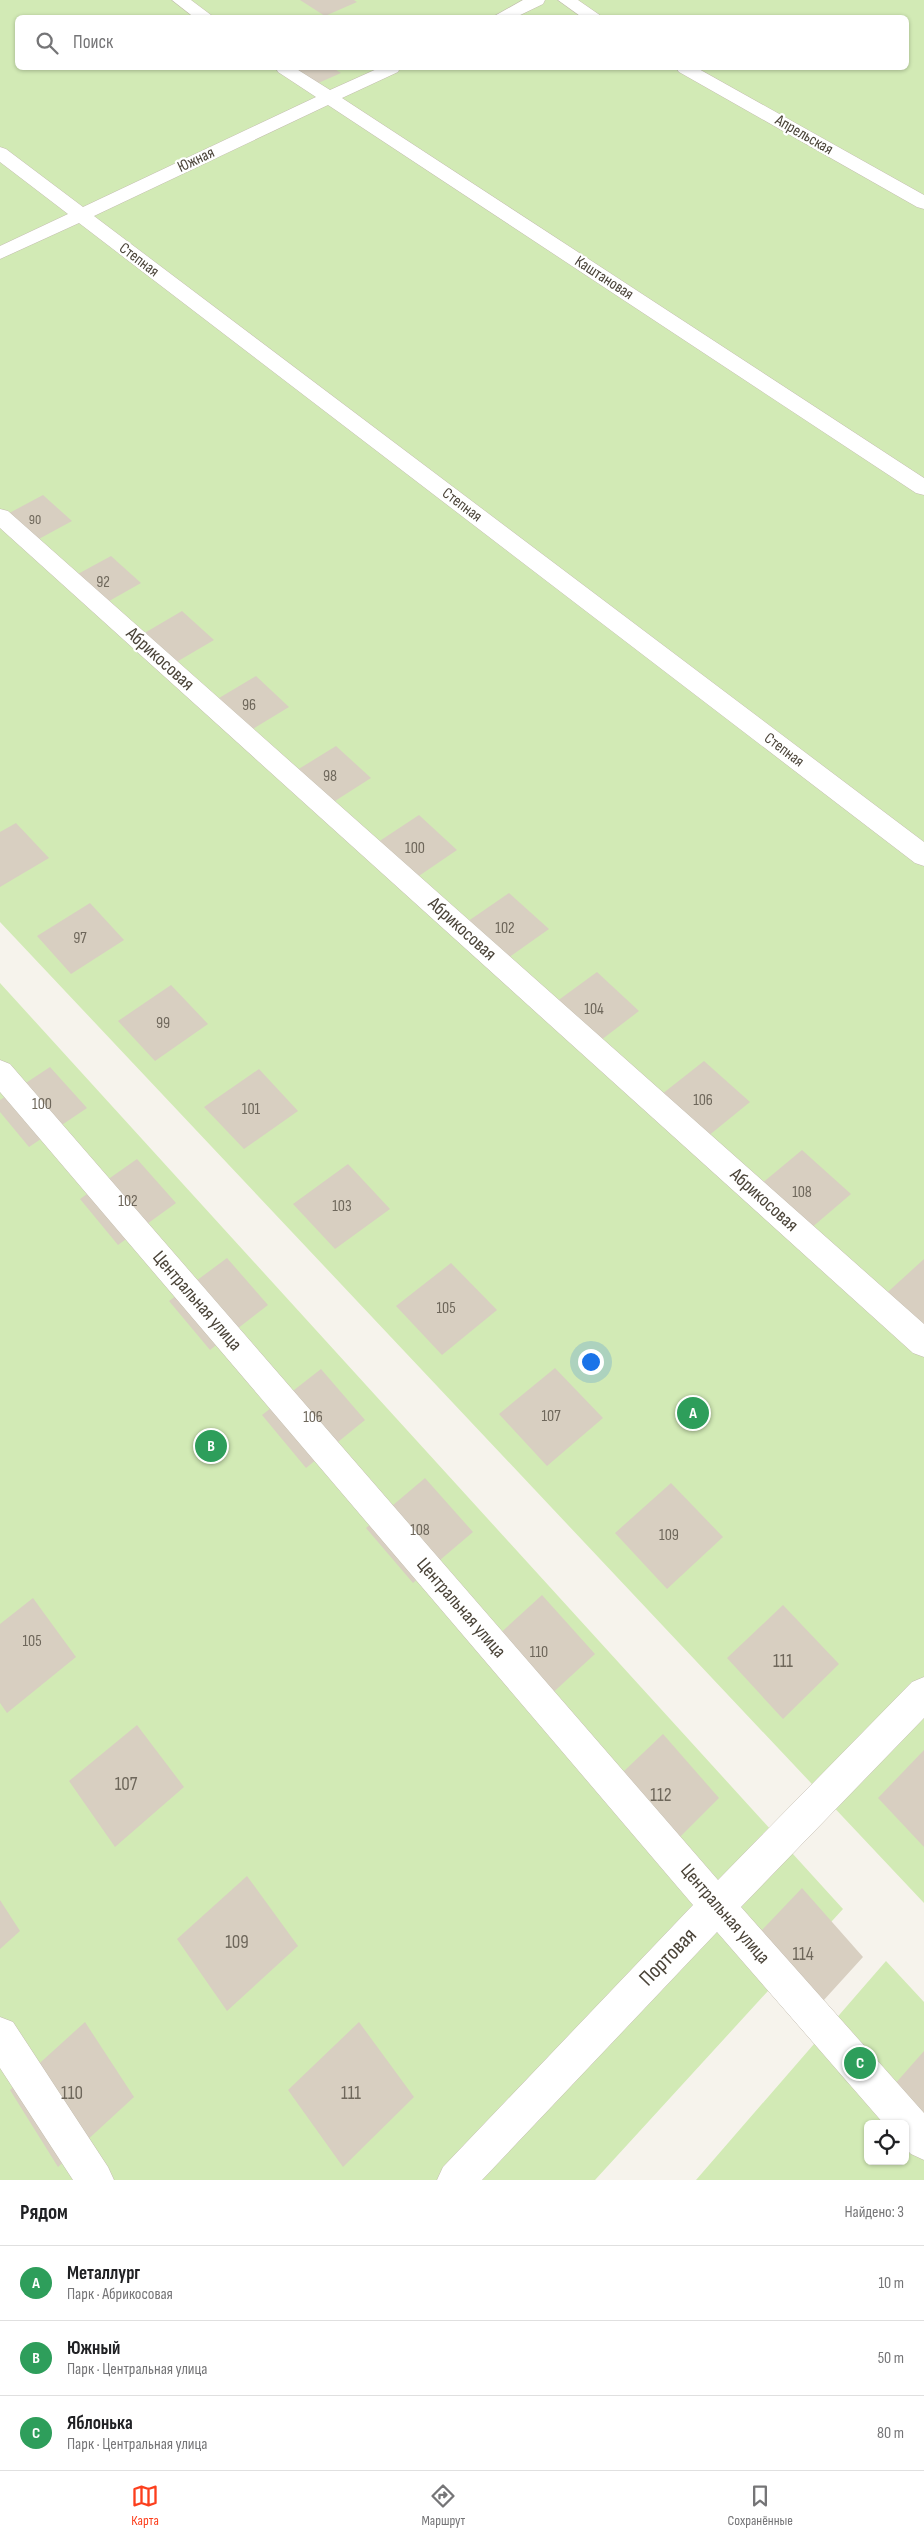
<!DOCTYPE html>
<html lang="ru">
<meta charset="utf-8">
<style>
:root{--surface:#fff;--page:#f2f2f2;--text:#202124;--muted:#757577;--line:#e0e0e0;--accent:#fc3f1d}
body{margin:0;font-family:"Sofia Sans Condensed",sans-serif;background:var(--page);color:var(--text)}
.controls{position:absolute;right:15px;bottom:15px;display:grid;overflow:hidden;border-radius:8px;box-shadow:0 1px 4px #0004}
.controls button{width:45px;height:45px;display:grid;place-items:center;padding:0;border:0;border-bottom:1px solid var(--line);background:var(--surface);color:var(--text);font:25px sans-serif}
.you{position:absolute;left:590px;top:1361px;width:18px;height:18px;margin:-12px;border:4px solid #fff;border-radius:50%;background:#1a73e8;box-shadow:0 0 0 8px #1a73e833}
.badge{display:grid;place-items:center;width:32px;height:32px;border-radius:50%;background:var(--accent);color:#fff;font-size:16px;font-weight:700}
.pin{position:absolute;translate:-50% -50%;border:2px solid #fff;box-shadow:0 1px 5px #0006}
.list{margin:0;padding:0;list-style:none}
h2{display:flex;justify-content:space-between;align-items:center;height:65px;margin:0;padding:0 20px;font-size:21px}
h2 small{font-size:16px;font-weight:400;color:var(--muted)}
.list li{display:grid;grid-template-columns:32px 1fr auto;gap:15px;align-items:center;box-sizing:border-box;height:75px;padding:0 20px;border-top:1px solid var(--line)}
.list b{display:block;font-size:19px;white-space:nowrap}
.list p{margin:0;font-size:16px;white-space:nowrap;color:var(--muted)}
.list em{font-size:16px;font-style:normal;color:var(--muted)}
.icon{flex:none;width:28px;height:28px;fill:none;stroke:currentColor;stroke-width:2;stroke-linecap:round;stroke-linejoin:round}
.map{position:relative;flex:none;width:924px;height:2180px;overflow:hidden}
.search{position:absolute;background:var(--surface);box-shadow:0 1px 4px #0004;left:15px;right:15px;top:15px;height:55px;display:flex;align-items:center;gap:12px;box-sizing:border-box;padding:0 18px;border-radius:8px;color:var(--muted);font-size:19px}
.sheet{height:290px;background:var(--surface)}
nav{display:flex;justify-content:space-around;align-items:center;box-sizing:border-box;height:70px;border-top:1px solid var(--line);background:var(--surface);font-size:14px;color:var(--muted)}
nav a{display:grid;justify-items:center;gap:2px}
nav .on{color:var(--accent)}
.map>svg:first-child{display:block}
</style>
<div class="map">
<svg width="924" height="2180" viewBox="0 0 924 2180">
<rect width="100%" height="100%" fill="#f6f3ec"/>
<path fill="#d2eab5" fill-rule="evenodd" d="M0 0H924V1903L0 922ZM18 18H906V68H18Z
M0 983 843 1909 595 2180H0Z
M886 1961 924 2002V2180H696ZM868 2124H905V2161H868Z"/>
<path fill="#d8cfc1" d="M300 0H354L357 2 325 16Z
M291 68H333L341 73 307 88 282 71Z
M43 495 72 521 26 546 0 518Z
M111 556 141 583 95 609 65 581Z
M182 611 214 640 168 667 136 638Z
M256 676 289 707 243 735 209 704Z
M336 746 371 778 324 808 289 775Z
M419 815 457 850 410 882 372 846Z
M16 823 49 858 0 887V832Z
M509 893 549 929 501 963 461 926Z
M90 903 124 940 71 974 37 936Z
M597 972 639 1011 592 1047 549 1007Z
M171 985 208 1024 155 1061 118 1021Z
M704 1061 750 1102 702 1141 657 1098Z
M50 1067 87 1108 29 1147 0 1112V1100Z
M259 1069 298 1111 244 1149 204 1107Z
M802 1150 851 1194 803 1235 754 1190Z
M137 1159 176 1203 118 1245 80 1199Z
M348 1164 390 1209 335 1249 293 1204Z
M227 1258 268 1305 210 1350 169 1301Z
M924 1259V1341L879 1300Z
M451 1263 497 1310 442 1355 396 1306Z
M555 1368 603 1418 547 1466 499 1414Z
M321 1369 365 1420 306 1468 262 1415Z
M425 1478 473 1532 413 1583 366 1528Z
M671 1483 723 1537 667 1589 615 1533Z
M542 1595 595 1654 535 1709 483 1649Z
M33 1598 76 1657 7 1713 0 1703V1624Z
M783 1605 839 1664 783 1719 727 1658Z
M137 1725 184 1787 115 1847 69 1781Z
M663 1734 719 1798 659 1858 602 1792Z
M924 1750V1847L878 1798Z
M247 1876 298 1946 227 2011 177 1939Z
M802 1888 863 1957 803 2023 742 1951Z
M0 1900 20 1931 0 1949Z
M85 2022 134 2097 58 2167 10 2090Z
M359 2022 414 2097 343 2167 288 2090Z
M924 2051V2155L905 2124 879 2102Z"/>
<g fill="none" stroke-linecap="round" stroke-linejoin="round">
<g stroke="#c2bbae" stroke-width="1">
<path id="street" d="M172 0H191L215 18H195Z
M523 0H545L543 4 514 18H491Z
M558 0H578L604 18H583Z
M276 68H295L330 90 379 68H400L398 72 342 98 924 478V495L916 493 328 105 94 216 924 842V866L915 863 79 223 0 259V246L68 214 0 162V147L6 149 83 207 316 97 278 72Z
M676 68H697L924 195V209L917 207 679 72Z
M0 509 8 511 924 1324V1357L913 1353 0 528Z
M0 1060 10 1064 718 1880 912 1682 924 1677V1718L741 1907 924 2113V2160L911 2154 905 2148V2124H884L717 1932 482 2180H437L443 2167 693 1905 0 1092Z
M0 2017 13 2022 108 2167 114 2180H73L0 2068Z"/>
</g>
<use href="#street" fill="#fff" fill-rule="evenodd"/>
</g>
<g text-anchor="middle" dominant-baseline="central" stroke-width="4.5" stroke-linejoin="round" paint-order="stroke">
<g font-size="14" fill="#6e675b">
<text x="35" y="519">90</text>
</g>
<g font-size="16" fill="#4b4439" stroke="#fff">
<text transform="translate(804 135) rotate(30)">Апрельская</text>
<text transform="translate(196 160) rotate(-25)">Южная</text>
<text transform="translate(139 260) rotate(37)">Степная</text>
<text transform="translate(604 278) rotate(33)">Каштановая</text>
<text transform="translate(462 505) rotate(37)">Степная</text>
<text transform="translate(784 750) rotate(37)">Степная</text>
</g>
<g font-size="16" fill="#6e675b">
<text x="103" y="582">92</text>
<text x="249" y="705">96</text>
<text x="330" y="776">98</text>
<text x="415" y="848">100</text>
<text x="505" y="928">102</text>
<text x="80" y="938">97</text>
<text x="594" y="1009">104</text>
<text x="163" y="1023">99</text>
<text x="703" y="1100">106</text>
<text x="42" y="1104">100</text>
<text x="251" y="1109">101</text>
<text x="802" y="1192">108</text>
<text x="128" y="1201">102</text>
<text x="342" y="1206">103</text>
<text x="446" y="1308">105</text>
<text x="551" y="1416">107</text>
<text x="313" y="1417">106</text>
<text x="420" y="1530">108</text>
<text x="669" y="1535">109</text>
<text x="32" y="1641">105</text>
<text x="539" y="1652">110</text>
</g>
<g font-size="19" fill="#4b4439" stroke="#fff">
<text transform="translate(160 659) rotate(42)">Абрикосовая</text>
<text transform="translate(462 929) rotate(42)">Абрикосовая</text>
<text transform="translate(764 1200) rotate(42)">Абрикосовая</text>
<text transform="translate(197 1301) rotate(49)">Центральная улица</text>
<text transform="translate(461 1608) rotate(49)">Центральная улица</text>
<text transform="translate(725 1914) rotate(49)">Центральная улица</text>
</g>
<g font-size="19" fill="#6e675b">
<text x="783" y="1661">111</text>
<text x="126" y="1784">107</text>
<text x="661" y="1795">112</text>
<text x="237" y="1942">109</text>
<text x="803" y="1954">114</text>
<text x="72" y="2093">110</text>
<text x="351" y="2093">111</text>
</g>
<g font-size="22" fill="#4b4439" stroke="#fff">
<text transform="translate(668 1957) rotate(-46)">Портовая</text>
</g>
</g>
</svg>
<div class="controls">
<button><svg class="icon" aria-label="locate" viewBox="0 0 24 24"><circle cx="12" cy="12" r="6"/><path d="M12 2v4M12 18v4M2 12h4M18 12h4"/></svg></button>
</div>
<div class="you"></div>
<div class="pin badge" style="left:693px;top:1413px;background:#2e9e5b">A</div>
<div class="pin badge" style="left:211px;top:1446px;background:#2e9e5b">B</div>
<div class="pin badge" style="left:860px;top:2063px;background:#2e9e5b">C</div>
<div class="search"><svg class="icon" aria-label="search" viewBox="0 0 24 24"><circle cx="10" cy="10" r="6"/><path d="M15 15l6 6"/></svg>Поиск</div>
</div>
<section class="sheet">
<h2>Рядом<small>Найдено: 3</small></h2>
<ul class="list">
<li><span class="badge" style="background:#2e9e5b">A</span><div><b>Металлург</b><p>Парк · Абрикосовая</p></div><em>10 m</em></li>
<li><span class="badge" style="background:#2e9e5b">B</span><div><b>Южный</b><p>Парк · Центральная улица</p></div><em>50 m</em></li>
<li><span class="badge" style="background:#2e9e5b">C</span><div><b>Яблонька</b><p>Парк · Центральная улица</p></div><em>80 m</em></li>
</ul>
</section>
<nav>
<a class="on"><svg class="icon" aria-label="map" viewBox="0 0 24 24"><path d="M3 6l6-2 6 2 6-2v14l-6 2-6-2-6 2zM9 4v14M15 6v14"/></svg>Карта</a>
<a><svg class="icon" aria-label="directions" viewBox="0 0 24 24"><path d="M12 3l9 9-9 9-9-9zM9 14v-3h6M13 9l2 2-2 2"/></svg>Маршрут</a>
<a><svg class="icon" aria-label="saved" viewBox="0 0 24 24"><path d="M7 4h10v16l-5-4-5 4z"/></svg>Сохранённые</a>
</nav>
